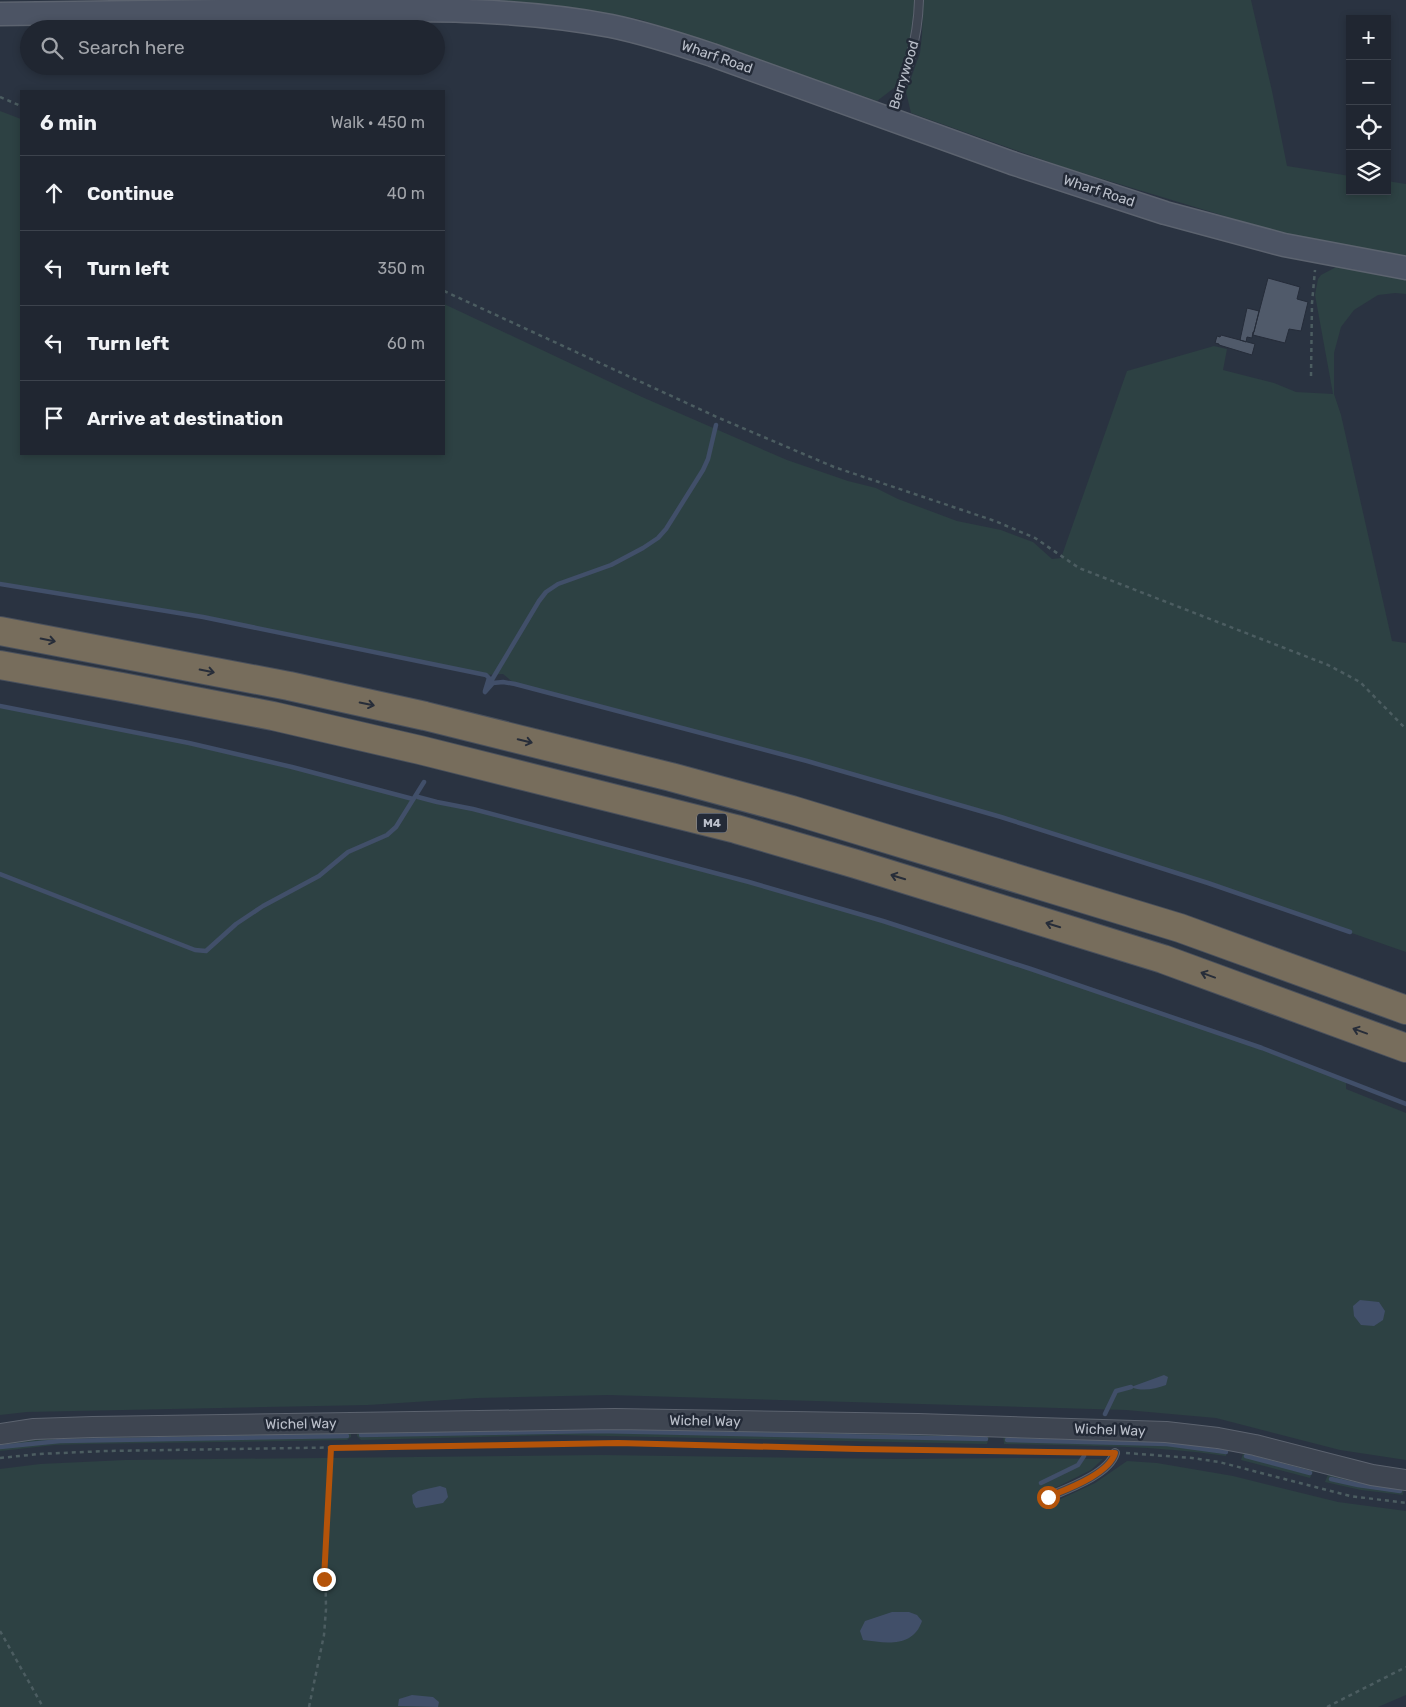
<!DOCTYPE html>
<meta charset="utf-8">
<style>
:root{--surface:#202631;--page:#282e39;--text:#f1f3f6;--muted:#a2a5ab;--line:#3d434d}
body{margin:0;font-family:Rubik,sans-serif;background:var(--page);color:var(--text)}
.controls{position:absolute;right:15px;top:15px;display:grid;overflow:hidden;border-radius:0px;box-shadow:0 2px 8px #0003}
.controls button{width:45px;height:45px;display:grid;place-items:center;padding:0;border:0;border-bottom:1px solid var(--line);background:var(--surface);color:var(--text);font:25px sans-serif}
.stop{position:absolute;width:15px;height:15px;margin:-11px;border:4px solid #b45309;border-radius:50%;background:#fff}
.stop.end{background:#b45309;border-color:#fff;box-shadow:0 1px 5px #0008}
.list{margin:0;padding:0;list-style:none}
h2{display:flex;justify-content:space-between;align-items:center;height:65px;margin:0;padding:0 20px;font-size:21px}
h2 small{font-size:16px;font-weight:400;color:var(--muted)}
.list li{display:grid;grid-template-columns:32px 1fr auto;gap:15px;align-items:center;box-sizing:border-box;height:75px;padding:0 20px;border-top:1px solid var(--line)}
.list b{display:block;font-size:19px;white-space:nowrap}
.list em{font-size:16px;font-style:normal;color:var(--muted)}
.icon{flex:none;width:28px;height:28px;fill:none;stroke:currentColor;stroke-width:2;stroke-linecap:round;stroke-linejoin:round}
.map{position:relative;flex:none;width:1406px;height:1707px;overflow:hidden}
.search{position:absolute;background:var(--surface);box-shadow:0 2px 8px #0003;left:20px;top:20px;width:425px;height:55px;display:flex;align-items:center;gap:12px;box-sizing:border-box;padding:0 18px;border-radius:28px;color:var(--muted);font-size:19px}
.panel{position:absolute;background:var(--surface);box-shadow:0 2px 8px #0003;left:20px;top:90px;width:425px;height:365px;border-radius:0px}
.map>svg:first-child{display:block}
</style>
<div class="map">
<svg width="1406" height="1707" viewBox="0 0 1406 1707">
<rect width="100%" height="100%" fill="#2a3341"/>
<path fill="#2d4143" d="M497 0H915L910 50 898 85 877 101 642 20C594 9 545 5 497 0Z
M923 0H1251L1272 91 1287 166 1350 176V191H1387V181L1406 184V258L1298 237 1241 221 1063 167 911 113 906 92 920 53 922 35Z
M0 111 21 119V454H444V304L642 397 787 460 848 481 876 488 898 499 957 521 1001 530 1033 542 1052 559 1061 558 1127 371 1214 346 1227 349 1223 370 1274 383 1296 392 1333 394 1315 295 1318 279 1321 275 1338 266 1406 279V294L1395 293 1378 295 1354 310 1341 327 1334 353V394L1341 415 1392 641 1406 643V952L1208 883 1001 817 807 761 515 684 503 674 486 675 203 617 0 584Z
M0 706 189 743 413 799 418 797 437 802 473 809 749 882 883 921 1031 969 1262 1048 1346 1081V1089L1406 1113V1460L1340 1450 1216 1418 1126 1410 609 1395 477 1398 368 1405 27 1412 0 1415Z
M560 1427 990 1434 987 1444 559 1435 361 1440 357 1436V1431Z
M351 1431V1437L347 1440 87 1444 55 1445 0 1451V1443L53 1438Z
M1003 1434 1154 1438 1228 1447 1226 1456C1153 1445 1077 1446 1004 1444Z
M1244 1450 1314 1469 1310 1478 1241 1460Z
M601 1455 899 1459 1018 1458 1103 1459 1091 1470 1047 1492 1048 1497 1052 1503 1095 1483 1127 1461 1157 1463 1233 1476 1338 1502 1406 1511V1695L1378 1707H0V1469L40 1464 125 1460Z
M1329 1472 1404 1489 1403 1495 1361 1490 1325 1482Z"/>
<path fill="#414f69" d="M1360 1300 1379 1302 1385 1311 1383 1320 1374 1326 1361 1325 1354 1316 1353 1306Z
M1164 1375 1168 1377 1166 1385C1155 1389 1142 1392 1131 1387Z
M440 1486 446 1488 448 1497 443 1503 416 1508 413 1503 412 1495 418 1491Z
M892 1612H909L917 1615 922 1621C913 1648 886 1643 863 1640L860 1631 865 1621Z
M412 1695 433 1697 439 1702 438 1707 398 1706 399 1699Z"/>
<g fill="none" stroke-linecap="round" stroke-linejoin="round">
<path stroke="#414f69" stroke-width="4.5" d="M0 584 203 617 486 675 489 678 485 691
M490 683 539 601 546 592 558 584 611 565 643 548 658 538 666 529 703 470 708 459 716 425
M485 692 493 683 503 682 515 684 807 761 1001 817 1208 883 1350 932
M0 706 189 743 292 767 413 799
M418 797 437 802 473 809 749 882 883 921 1031 969 1262 1048 1406 1104
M0 874 195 950 206 951 236 924 263 906 319 876 348 852 387 835 396 827 424 782
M1105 1414 1116 1391 1131 1387
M361 1435 598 1431 986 1439
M1007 1440 1167 1444 1226 1452
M0 1447 60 1441 347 1436
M1246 1456 1310 1473
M1331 1479 1358 1485 1400 1491
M1041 1483 1078 1465 1084 1456"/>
</g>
<path fill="#505a6a" stroke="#252c39" d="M1268 278 1300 287 1297 299 1308 302 1301 331 1289 329 1285 343 1253 335Z
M1247 308 1259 311 1254 332H1253L1252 338 1247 337 1246 342 1240 340Z
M1221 335 1255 344 1252 355 1219 345V344L1215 343 1217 336 1220 337Z"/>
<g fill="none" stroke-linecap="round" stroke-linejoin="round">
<g stroke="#5c636f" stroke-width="10">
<path id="service" d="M890 118C905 79 918 42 919 0
M1048 1497C1067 1489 1109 1474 1115 1453"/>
</g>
<g stroke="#5c636f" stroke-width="22">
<path id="tertiary" d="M0 1434 34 1429 93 1427 615 1419 918 1424 1166 1432 1218 1438 1255 1445 1372 1475 1406 1480"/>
</g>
<g stroke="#5c636f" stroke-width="25">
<path id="secondary" d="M0 14C98 12 196 11 294 10 399 10 507 6 611 26 645 33 679 44 712 55L1012 163 1165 213 1284 245 1406 268"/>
</g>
<g stroke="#49505c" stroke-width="30">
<path id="motorway" d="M0 631 289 686 425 716 671 777 792 810 1180 928 1406 1010
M0 665 122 687 273 716 420 750 736 829 856 864 1163 959 1406 1048"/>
</g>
<path stroke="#4c5d61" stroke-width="2.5" stroke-dasharray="4 4" stroke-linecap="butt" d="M0 97 21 106
M444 291 719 418 834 467 995 521 1035 538 1079 568 1328 665 1360 682 1406 729
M1311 376 1312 303 1315 270
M1126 1453 1192 1458 1219 1462 1350 1496 1406 1503
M0 1458 39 1454 106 1451 619 1443 858 1449 1103 1452
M0 1631 43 1707
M309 1707 324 1635 326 1609 325 1544 331 1448
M1327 1707 1406 1667"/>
<use href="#service" stroke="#3e4551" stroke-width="8"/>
<use href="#tertiary" stroke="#3e4551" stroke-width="20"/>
<use href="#secondary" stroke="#4c5464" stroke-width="22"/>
<use href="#motorway" stroke="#776d5c" stroke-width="28"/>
</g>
<defs><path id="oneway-shaft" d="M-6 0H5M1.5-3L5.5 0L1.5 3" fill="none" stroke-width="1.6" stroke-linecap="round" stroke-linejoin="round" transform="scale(1.25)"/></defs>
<g stroke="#272d39">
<use href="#oneway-shaft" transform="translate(48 640) rotate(11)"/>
<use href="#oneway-shaft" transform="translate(207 671) rotate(11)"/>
<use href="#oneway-shaft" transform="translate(367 704) rotate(12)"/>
<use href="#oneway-shaft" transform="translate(525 741) rotate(14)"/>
<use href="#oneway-shaft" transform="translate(898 877) rotate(-163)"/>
<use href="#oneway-shaft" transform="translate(1053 925) rotate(-163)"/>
<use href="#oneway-shaft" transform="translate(1208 975) rotate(-160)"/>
<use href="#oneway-shaft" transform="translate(1360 1031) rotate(-160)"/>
</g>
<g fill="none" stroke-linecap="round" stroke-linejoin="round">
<path stroke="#b45309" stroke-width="6" d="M324 1579 331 1448 618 1443 858 1449 1115 1453C1109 1474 1067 1489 1048 1497"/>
</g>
<g text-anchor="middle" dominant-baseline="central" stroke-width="5" stroke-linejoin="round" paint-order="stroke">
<rect fill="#232a37" stroke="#8d939f" stroke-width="1" x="697" y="813.5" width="30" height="19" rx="4"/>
<g font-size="12" font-weight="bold" fill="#bbc0cb">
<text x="712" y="823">M4</text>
</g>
<g font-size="14" fill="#bbc0cb" stroke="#232a37">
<text transform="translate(717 57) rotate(19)">Wharf Road</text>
<text transform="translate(904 75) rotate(-73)">Berrywood</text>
<text transform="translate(1099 191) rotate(18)">Wharf Road</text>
<text transform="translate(705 1421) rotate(1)">Wichel Way</text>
<text transform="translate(301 1424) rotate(-1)">Wichel Way</text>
<text transform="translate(1110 1430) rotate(2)">Wichel Way</text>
</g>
</g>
</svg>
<div class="controls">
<button>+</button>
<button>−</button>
<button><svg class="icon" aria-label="locate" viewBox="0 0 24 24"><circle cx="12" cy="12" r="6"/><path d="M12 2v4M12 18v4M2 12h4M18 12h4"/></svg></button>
<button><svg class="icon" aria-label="layers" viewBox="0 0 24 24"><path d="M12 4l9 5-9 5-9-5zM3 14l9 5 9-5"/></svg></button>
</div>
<div class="stop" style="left:1048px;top:1497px"></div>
<div class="stop end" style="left:324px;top:1579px"></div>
<div class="search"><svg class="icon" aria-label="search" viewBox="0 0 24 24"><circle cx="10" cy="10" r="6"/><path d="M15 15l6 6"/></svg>Search here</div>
<section class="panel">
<h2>6 min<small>Walk · 450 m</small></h2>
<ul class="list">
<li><svg class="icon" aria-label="ahead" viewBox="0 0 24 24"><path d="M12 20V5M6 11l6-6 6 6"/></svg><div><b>Continue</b></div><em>40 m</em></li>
<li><svg class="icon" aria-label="left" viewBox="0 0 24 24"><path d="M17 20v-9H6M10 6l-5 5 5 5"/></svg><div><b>Turn left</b></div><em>350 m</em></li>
<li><svg class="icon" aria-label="left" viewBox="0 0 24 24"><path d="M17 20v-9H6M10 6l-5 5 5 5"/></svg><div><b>Turn left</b></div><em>60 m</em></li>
<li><svg class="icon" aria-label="arrive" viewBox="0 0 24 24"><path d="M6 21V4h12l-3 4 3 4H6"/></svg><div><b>Arrive at destination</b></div></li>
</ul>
</section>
</div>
